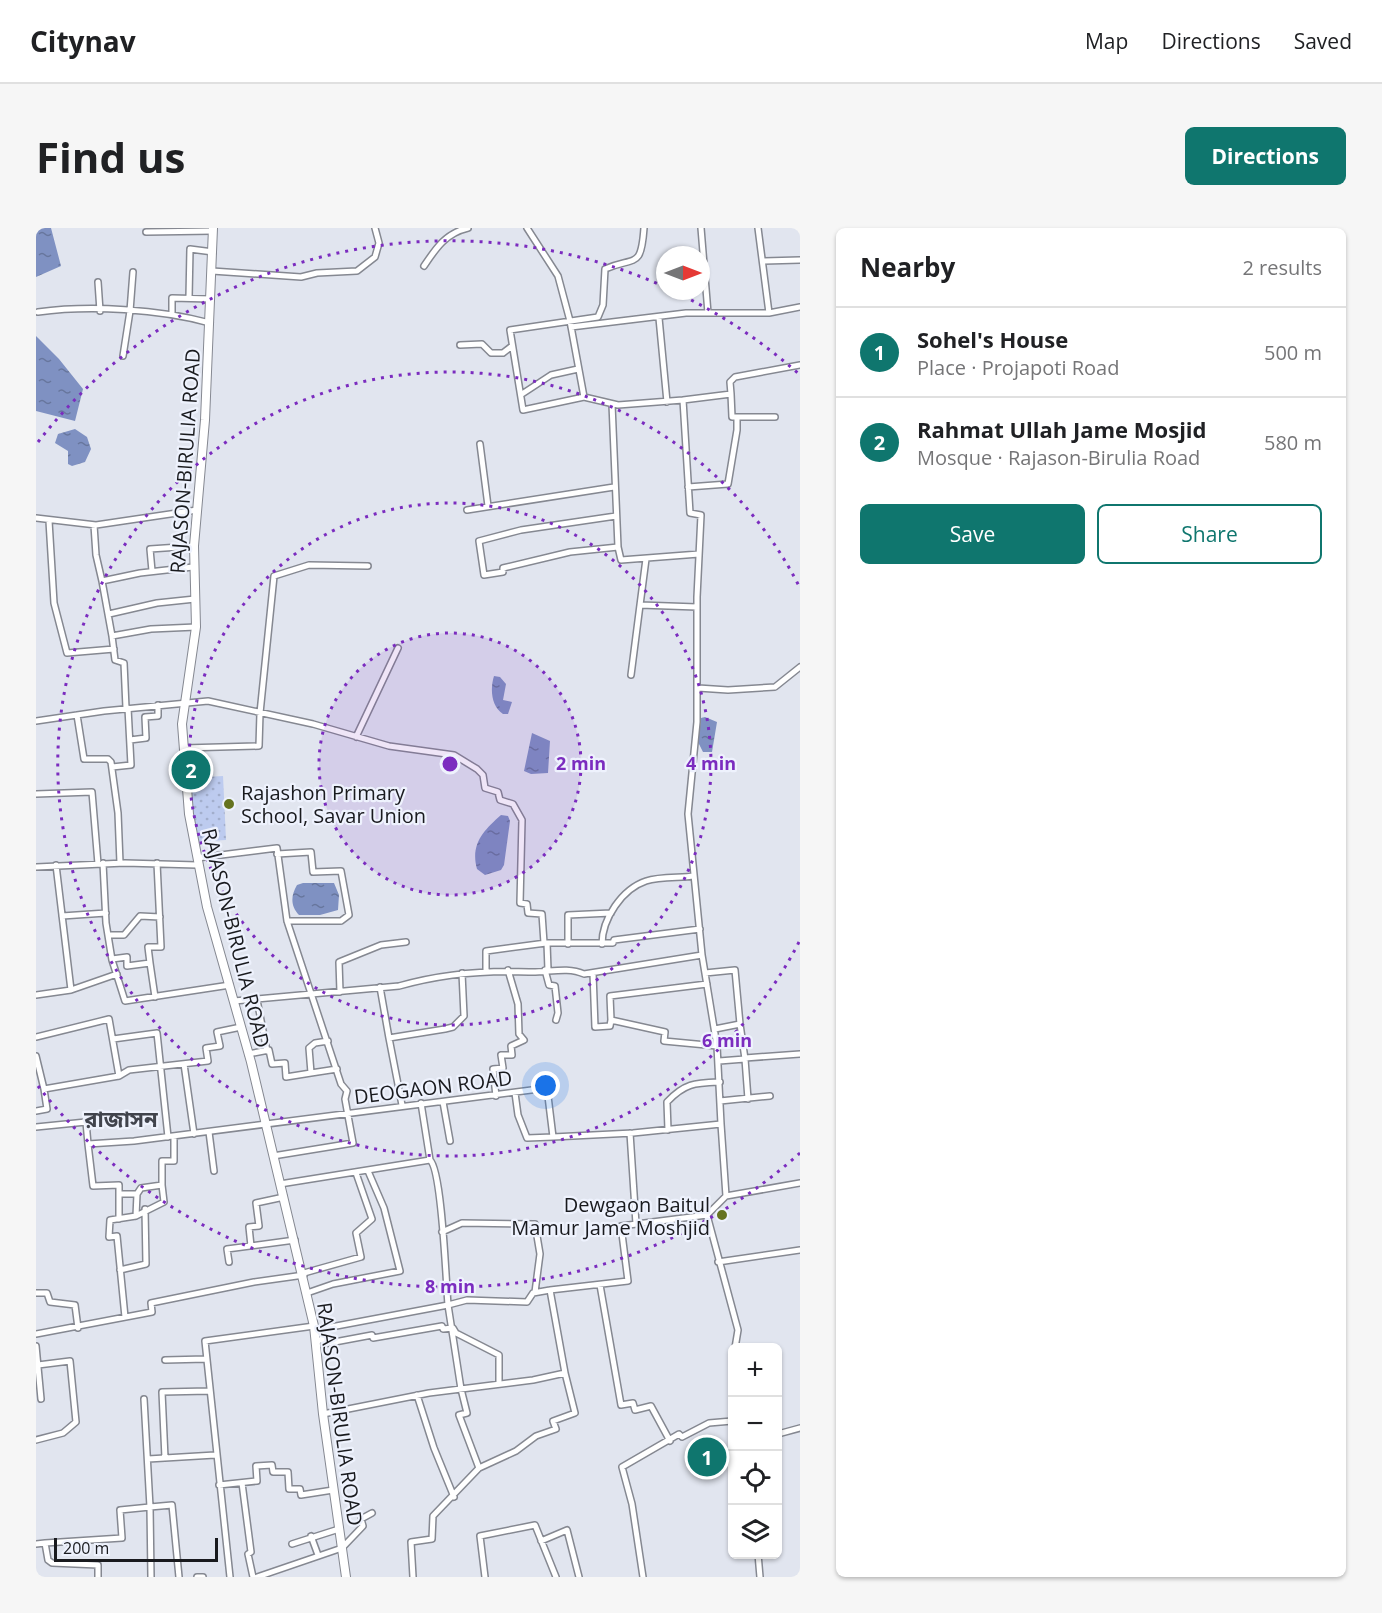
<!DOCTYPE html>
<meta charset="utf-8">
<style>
:root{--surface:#fff;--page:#f6f6f6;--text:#202124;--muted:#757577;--line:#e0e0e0;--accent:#0f766e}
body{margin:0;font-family:"Open Sans","Noto Sans Bengali",sans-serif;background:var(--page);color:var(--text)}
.controls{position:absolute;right:18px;bottom:18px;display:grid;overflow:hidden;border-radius:9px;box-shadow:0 2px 4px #0004}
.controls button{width:54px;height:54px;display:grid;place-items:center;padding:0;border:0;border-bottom:2px solid var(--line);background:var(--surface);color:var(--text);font:30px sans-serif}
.compass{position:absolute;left:620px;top:18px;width:54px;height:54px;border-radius:50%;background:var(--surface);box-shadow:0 2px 4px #0004;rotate:90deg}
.scale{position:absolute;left:18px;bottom:15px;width:164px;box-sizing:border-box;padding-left:6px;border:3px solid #191a1e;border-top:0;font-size:16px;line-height:21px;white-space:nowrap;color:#191a1e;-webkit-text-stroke:4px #eef2fd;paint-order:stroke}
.you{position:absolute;left:510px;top:858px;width:21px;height:21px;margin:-15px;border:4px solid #fff;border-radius:50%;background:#1a73e8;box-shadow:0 0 0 9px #1a73e833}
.badge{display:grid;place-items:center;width:39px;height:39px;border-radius:50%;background:var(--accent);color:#fff;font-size:20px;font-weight:700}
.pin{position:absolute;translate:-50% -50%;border:3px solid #fff;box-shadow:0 2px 6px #0006}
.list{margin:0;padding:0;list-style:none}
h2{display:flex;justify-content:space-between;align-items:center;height:78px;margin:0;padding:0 24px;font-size:26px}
h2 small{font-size:20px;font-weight:400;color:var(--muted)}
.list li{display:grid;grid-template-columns:39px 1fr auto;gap:18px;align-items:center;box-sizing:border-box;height:90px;padding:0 24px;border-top:2px solid var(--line)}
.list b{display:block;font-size:22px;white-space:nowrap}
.list p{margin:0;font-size:20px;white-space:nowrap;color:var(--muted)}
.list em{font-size:20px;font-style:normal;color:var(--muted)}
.actions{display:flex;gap:12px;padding:18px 24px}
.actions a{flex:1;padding:14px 0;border:2px solid var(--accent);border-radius:9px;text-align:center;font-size:21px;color:var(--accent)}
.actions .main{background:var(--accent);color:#fff}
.icon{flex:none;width:33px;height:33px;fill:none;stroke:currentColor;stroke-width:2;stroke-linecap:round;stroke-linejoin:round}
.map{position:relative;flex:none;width:764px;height:1349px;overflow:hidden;border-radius:9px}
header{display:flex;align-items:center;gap:36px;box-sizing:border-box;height:84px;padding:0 30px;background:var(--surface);border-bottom:2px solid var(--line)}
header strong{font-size:28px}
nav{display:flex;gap:33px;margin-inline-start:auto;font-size:21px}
.intro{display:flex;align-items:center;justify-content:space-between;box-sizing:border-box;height:144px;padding:0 36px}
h1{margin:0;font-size:42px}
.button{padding:15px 27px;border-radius:9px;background:var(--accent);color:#fff;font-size:21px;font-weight:700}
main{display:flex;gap:36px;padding:0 36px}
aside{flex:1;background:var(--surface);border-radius:9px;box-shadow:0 2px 4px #0004}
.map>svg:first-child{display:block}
</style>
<header>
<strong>Citynav</strong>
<nav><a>Map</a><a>Directions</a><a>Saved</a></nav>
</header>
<div class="intro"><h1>Find us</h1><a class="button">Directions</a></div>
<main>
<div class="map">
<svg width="764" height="1349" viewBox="0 0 764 1349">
<defs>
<pattern id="park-dots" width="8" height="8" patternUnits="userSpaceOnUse" patternTransform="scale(1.5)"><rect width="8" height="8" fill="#bdcbef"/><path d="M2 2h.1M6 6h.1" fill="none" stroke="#a2aecc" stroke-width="1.8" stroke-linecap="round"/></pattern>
<pattern id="water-ripples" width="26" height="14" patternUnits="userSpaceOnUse" patternTransform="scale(1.5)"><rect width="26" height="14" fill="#7f91c2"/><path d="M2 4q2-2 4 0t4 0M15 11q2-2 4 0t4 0" fill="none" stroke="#67769d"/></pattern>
</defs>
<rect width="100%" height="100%" fill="#e1e5ef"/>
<path fill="url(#park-dots)" d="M187 548 190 612 156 614 152 550Z"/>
<path fill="url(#water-ripples)" d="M0 0H15L25 38 0 49Z
M0 108 23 131 47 161 39 193 0 183Z
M39 201 51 209 55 221 49 234 36 238 32 236V223L19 215 22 206Z
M458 448 464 449 470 456 467 472 476 474 472 486H467C455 478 454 461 458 448Z
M669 489 681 494 676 524H667L662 514 665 490Z
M496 505 514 513 512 545 495 546 488 543Z
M465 587 472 588 474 593 468 637 465 642 449 647 441 641C434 616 448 602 465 587Z
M267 655H298L303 667 302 682 284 687H263C254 678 255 667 261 657Z"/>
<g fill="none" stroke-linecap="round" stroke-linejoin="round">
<g stroke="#858891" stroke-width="8">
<path id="street" d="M491 0 522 48 534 93 548 169 582 177 647 172 654 285 665 287 661 369V494L652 586 666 727 681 818 685 896
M665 0 672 85
M722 0 733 85
M110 4 177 3
M728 33 764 32
M388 38C400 20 410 5 432 0
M176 43 265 49 281 45 321 43 339 29 343 15 339 0
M62 54 64 83
M153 70 154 21 177 24
M2 84C54 77 123 81 174 95
M136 86V70L175 71
M623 90 631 174
M535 99 650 85H733L764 79
M424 117 446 116 455 125H467L476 118
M87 128 94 83 97 44
M486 166 515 147 542 141
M695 166 694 154 699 149 764 137
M548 169 487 182 474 102 562 89 567 77 569 41C599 28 605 42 608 0
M647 172 695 166 696 189H739
M576 176 582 319 534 324 467 340V344L448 347 443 313 485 302 580 288
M444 216 452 278
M652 259 692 256 701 202V189
M431 282 578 259
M0 290 60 297 161 282
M13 293 18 375 31 425 78 421
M58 297 60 327 66 353 104 345 157 339
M582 319 585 332 663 326
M610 331 604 377 661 379
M116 343 114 321 158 318
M66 353 76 408
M73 386 121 375 159 371
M595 447 604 377
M662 460 692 462 739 459 764 439
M90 480 88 435 79 432 76 408 115 401 160 399
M41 487 48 531H72L75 534 82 585 84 635
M0 493 68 483 172 473 277 496 353 518 418 527 441 541 447 547 449 560 462 564 464 572 477 576 486 592 484 675 491 676 492 685 506 686 508 715
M320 509 362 420
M94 512 110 510 109 489 122 488V477
M148 520 223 518 224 485 238 348 273 337 332 338
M76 539 95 537 92 480
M0 566 56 564 62 636
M241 626 275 624 277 644 305 643 313 687 305 693H251
M161 630 241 620 251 693 305 856 311 863 309 871 317 915 237 928
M67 635 70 695 76 732 89 773 194 757
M0 639 89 635 161 637
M26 688 70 685
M72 707H88L104 688 124 689
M511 715 512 742
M532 716V687L575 685
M566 716C566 691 586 661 610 653 624 648 644 650 658 648
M76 731 91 729V738L114 735 112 719H125L121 635
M114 735 119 769
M509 742 513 757 519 758 522 785 520 792
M450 743V723L510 715H577L578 712 664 701
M557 745 559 799 574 798 575 792
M669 745 699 742 704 796 679 801
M671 756 574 768 575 792 629 804 628 813 681 818
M344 759 353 810
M35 762 81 746
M304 764 303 734 345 717 370 714
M0 767 35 762 20 637
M221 772 231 823
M198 773 363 758C406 746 449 742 493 744 511 745 531 738 548 746L666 727
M0 809 73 791 83 848 8 861 11 881 0 883
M77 811 121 805 132 909
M212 826 233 822 236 836 249 835 250 849 275 845 273 820 279 815 292 813
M0 828 8 861
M709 830 764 826
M709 831 712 871
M683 833 709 831 704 796
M148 836 158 906
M275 845 301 841
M83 848 93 842 172 833 170 820 184 818 181 804 205 799
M479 865 482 887 491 910 517 909
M460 868 457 841 467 840 465 827H476L475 818 488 812 483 806 482 776 472 742
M684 873 734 868
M407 874 414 913
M366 877 353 810 409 801 417 799 428 788 426 745
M0 899 50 894 52 916 98 913 511 860 517 909 597 905 685 896 690 968
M632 902 631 874C649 855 659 855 684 854
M173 904 178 943
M594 905 600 996
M52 916 57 958 83 957V991
M394 932C406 942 410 1054 412 1077L431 1072 491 1074 497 1065 514 1062
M244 956 394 932 385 875
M126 957V933H138V908
M83 966H101
M406 1004 426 995 499 996 504 1026 499 1064
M215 1018 213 999 223 998 220 975 248 969
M193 1034 191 1021 259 1012
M682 1034 764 1022
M84 1042 110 1036 109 981
M268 1045 325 1029 320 1005 336 991 320 945
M564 1057 585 1177 597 1175 599 1182 615 1178 634 1213
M0 1065H11L14 1074 39 1077 42 1100
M271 1065 297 1056 364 1043 348 980 332 943
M89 1089 81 1008 73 1009 74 992 100 988 101 966 105 960 126 957 128 974 100 988
M279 1102 412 1077 425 1161 431 1185 423 1187 443 1240 397 1288 396 1311 375 1314 377 1349
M0 1106 116 1084 115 1075 218 1054 268 1047
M281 1114 287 1110 288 1116 336 1107 337 1110 406 1098 407 1101 417 1100 420 1105 463 1127V1155
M0 1118 5 1171
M699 1120 702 1102 671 987 690 968 764 955
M129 1132 170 1131
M696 1137V1176
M381 1167 398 1220 418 1269
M287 1186 393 1165 497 1152 529 1145 514 1062 592 1053 585 998 671 987
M742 1206 764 1200
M0 1212 27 1205 40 1194 34 1133 2 1137
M129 1230 126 1164 173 1163
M112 1231 179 1227
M443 1240 480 1223 500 1208 520 1201 517 1193 539 1185 529 1145
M206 1255 215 1324 212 1326 217 1349
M183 1257 221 1253 220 1238 236 1237 237 1244H252L253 1261H264L265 1267 297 1262
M275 1308 282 1327
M505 1313 531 1302 543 1349
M9 1315 86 1310 84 1282 114 1279 108 1171
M0 1316 9 1315 12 1332 16 1335 62 1337V1349
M256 1316 303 1301
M722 1326 724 1349
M115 1349 114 1279 136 1277 143 1349
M161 1349H167
M194 1349 169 1113 278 1098
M221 1349 306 1320 327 1298 325 1291 336 1285
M449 1349 444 1308 499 1297 520 1349
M607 1349 596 1276 586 1239 643 1206 646 1209 673 1195 696 1193"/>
</g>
<g stroke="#858891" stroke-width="10">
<path id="secondary" d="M177 0 169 192 158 318 160 399 146 496 153 586 171 679 215 834 278 1098 287 1186 310 1349"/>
</g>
<use href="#street" stroke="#fff" stroke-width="5"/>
<use href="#secondary" stroke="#fff" stroke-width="8"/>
</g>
<circle cx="414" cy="536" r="131" fill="#7b2cbf" fill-opacity=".12"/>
<g fill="none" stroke="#7b2cbf" stroke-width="3" stroke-dasharray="3 6">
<circle cx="414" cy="536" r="131"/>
<circle cx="414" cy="536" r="261"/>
<path d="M763 714A392 392 0 1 1 763 358"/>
<path d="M764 925A523 523 0 0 1 2 858M2 214A523 523 0 0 1 627 58M639 64A523 523 0 0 1 764 147"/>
</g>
<g fill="#657320" stroke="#eef2fd" stroke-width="2">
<circle cx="193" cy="576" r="6"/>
<circle cx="686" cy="987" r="6"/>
</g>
<g text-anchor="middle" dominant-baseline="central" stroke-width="4.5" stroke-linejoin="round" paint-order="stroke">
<g font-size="20" fill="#191a1e" stroke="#eef2fd">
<text transform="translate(149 233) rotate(-86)">RAJASON-BIRULIA ROAD</text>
<text transform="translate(200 710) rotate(76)">RAJASON-BIRULIA ROAD</text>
<text transform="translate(397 859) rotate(-7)">DEOGAON ROAD</text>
<text transform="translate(304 1186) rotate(82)">RAJASON-BIRULIA ROAD</text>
</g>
<g font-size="20" fill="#191a1e" stroke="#eef2fd" text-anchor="start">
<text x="205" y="564">Rajashon Primary<tspan x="205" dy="23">School, Savar Union</tspan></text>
<text x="674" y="976" text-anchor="end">Dewgaon Baitul<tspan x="674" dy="23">Mamur Jame Moshjid</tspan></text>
</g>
<g font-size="22" font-weight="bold" fill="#41444d" stroke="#eef2fd">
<text x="85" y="890">রাজাসন</text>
</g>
</g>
<circle cx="414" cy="536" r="9" fill="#7b2cbf" stroke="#eef2fd" stroke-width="3"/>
<g font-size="18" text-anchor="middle" font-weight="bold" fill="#7b2cbf" stroke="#eef2fd" stroke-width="4.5" stroke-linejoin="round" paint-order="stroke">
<text x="545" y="542">2 min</text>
<text x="675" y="542">4 min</text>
<text x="691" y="819">6 min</text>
<text x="414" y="1065">8 min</text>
</g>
</svg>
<div class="controls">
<button>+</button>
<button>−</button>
<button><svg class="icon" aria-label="locate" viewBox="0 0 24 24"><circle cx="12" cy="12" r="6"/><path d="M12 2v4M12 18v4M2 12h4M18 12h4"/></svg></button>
<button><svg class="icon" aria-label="layers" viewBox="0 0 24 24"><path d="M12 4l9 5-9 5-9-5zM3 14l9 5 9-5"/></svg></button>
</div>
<svg class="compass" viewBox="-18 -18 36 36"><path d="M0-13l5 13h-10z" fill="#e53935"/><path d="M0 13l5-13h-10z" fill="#757577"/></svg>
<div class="scale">200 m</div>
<div class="you"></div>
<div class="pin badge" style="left:671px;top:1229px">1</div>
<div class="pin badge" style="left:155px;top:542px">2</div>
</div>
<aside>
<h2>Nearby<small>2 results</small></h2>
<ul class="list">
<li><span class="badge">1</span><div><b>Sohel's House</b><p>Place · Projapoti Road</p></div><em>500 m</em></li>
<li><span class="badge">2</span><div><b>Rahmat Ullah Jame Mosjid</b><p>Mosque · Rajason-Birulia Road</p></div><em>580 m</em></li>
</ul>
<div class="actions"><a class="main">Save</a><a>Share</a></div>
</aside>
</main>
